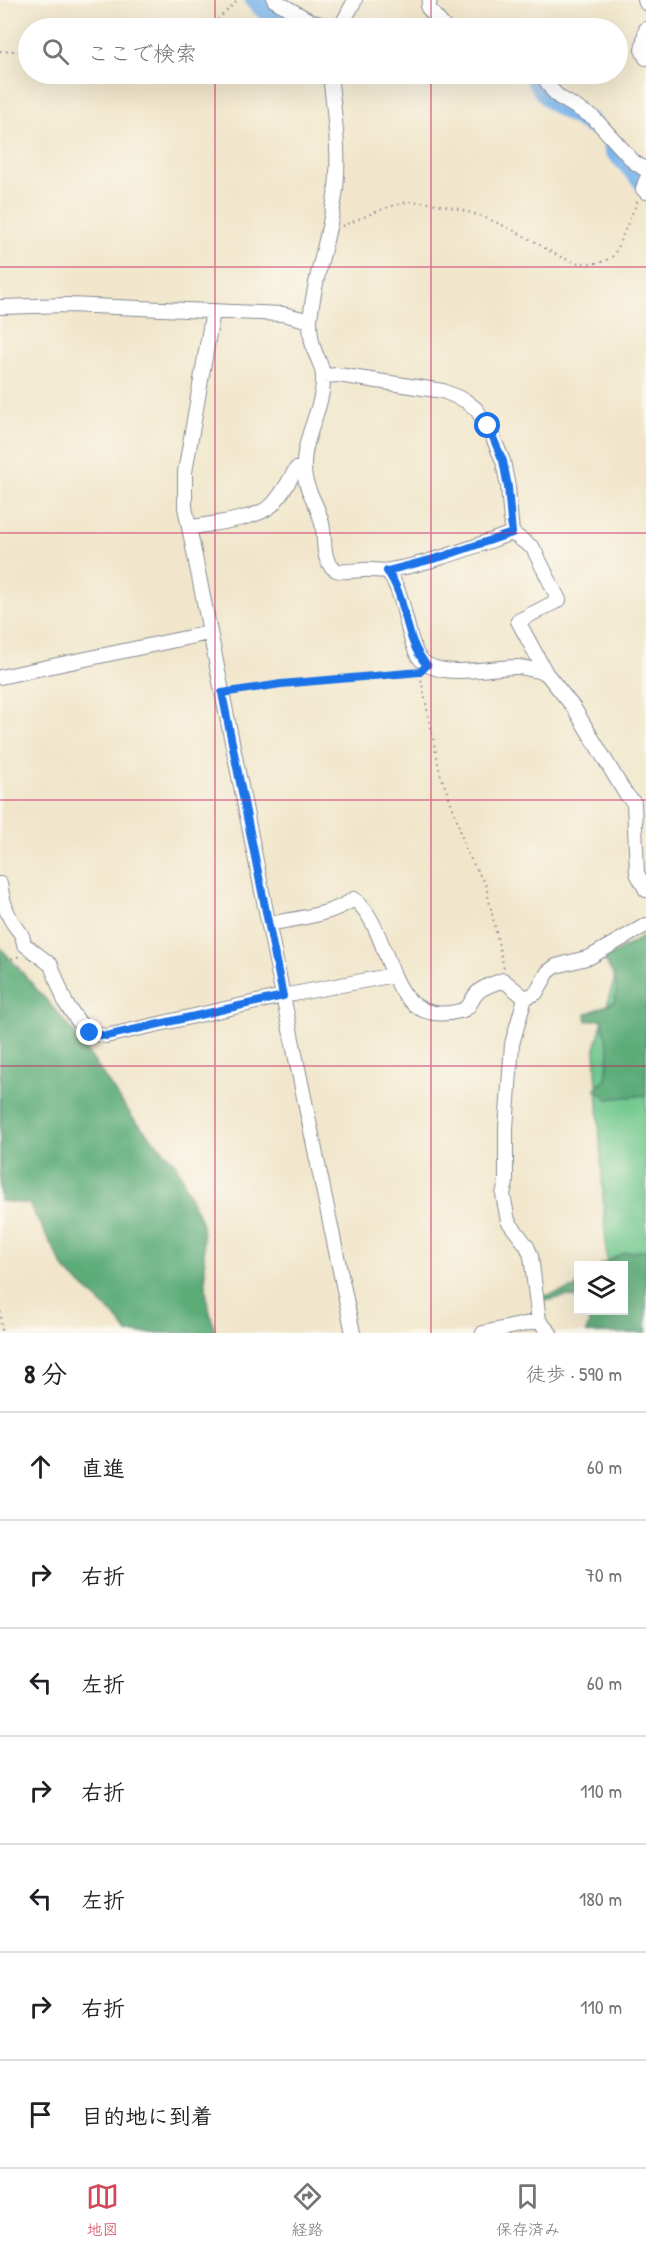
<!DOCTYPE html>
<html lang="ja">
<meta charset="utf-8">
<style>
:root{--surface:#fff;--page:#f2f2f2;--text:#202124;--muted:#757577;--line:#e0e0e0;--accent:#d1495b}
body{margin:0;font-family:"Patrick Hand","Klee One",sans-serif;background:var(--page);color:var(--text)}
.controls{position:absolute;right:18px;bottom:18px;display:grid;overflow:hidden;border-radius:0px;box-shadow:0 6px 24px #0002}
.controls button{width:54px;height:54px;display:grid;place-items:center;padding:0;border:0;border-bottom:2px solid var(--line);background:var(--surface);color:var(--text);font:30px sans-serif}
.stop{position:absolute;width:18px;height:18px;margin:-14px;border:4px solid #1a73e8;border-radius:50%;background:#fff}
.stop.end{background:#1a73e8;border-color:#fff;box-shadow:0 2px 6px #0008}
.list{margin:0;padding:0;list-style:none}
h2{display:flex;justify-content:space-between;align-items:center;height:78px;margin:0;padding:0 24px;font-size:26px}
h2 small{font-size:20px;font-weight:400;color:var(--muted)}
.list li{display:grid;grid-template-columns:39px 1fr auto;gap:18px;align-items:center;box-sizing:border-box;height:108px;padding:0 24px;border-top:2px solid var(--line)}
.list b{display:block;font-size:22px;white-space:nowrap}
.list em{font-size:20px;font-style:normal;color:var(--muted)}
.icon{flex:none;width:33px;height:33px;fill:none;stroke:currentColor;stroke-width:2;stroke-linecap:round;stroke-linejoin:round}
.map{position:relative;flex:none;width:646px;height:1333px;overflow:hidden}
.search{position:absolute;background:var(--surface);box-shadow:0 6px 24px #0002;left:18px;right:18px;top:18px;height:66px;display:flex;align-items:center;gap:15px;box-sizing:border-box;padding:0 21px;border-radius:33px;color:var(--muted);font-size:22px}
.sheet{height:834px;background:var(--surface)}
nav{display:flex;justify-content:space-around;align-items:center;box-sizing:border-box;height:84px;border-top:2px solid var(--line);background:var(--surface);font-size:16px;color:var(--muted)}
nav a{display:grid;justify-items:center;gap:3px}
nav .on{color:var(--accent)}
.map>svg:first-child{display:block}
</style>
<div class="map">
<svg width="646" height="1333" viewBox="0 0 646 1333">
<rect width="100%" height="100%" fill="#fbf7ec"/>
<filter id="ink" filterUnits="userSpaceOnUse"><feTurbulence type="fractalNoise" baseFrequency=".0167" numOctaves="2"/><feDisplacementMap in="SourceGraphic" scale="12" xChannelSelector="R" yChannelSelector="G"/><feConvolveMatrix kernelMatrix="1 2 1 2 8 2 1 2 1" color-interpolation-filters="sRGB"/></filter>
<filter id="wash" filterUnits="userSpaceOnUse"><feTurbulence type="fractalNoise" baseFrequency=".008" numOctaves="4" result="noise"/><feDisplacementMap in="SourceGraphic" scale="24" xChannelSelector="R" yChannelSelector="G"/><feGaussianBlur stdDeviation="1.35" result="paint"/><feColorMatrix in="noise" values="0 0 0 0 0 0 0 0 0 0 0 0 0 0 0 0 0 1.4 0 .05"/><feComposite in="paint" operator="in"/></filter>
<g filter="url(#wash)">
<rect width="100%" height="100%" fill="#f1e6cb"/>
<path fill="#71c88d" stroke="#467c76" stroke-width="1.5" d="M646 942V1333L624 1310V1266L607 1265 595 1049 617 970Z"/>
<path fill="#5cac78" stroke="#3c6e6b" stroke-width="1.5" d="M646 935V1095L608 1099 595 1089 606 1079 609 1051 602 1019 587 1021 586 1014 614 1002C621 985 613 974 604 959Z
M0 947 73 1031 132 1117 176 1164 202 1224 207 1300 215 1333H128L114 1315 65 1270 29 1204 0 1201Z
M646 1250V1333H586L589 1323 588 1311 624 1310V1266L600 1265 624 1253Z
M578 1282V1298L567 1296 540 1302 541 1297 575 1288Z"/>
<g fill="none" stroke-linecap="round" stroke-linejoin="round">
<path stroke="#79b4eb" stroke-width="21" d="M255 0 271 15 293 28
M534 74C548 105 564 106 591 124
M614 149 646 184"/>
</g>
</g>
<g filter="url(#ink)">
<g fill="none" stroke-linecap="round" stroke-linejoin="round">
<g stroke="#868a94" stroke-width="16">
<path id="minor" d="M274 0 310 21 335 28
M430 0 428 8 445 28
M645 0 646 3
M340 28 355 0
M646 29 642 50 646 58
M330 74C334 114 341 155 335 196 329 238 314 278 310 320 310 331 311 342 315 352 318 360 323 367 323 377 324 407 304 435 304 465 303 492 320 503 323 529 325 542 322 563 336 570 343 573 356 570 363 570 372 569 382 572 390 570 432 563 472 547 512 533
M542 74 552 90 559 97 594 118 634 162 646 170
M646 180 643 189 646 192
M0 307 68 305 283 314 310 321
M213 311 185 472V507L283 996 353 1333
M324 376 338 375 443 391 466 401 476 409 488 426 503 461 508 487 512 533
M189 528C212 523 255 520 272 505 282 495 289 481 296 469L303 467
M512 533 533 548 559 600 518 621 546 673 574 708 625 793 634 803 637 873 646 890
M387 571C406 595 404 628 417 654 432 683 492 666 519 667 528 668 537 671 546 673
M0 677 209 633
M0 884C2 896 4 907 10 918 16 930 22 930 24 944L51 965 66 1004 81 1025 90 1033 106 1036 283 996 394 975
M269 924C297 918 329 916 354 899 396 932 383 1031 460 1011 472 1008 470 999 478 992 484 986 496 983 503 980L525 998
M525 998 512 1044 506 1128V1183L503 1194 508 1221 527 1246 531 1256 539 1321 550 1333
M525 998 536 993 548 972 556 966 590 957 646 925
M483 1333 539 1321"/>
</g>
<path stroke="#868a94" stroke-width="2" stroke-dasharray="1.5 4.5" stroke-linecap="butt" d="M209 28 238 0
M0 51H28
M342 226C366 217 395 200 421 202 456 205 495 220 526 237 542 245 557 258 575 262 587 265 605 264 614 255L638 200
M420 674 440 773 456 816 465 849 486 886 504 969
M233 691 281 684 416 673
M0 963 20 956
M0 1305 2 1333"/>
<use href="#minor" stroke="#fff" stroke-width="14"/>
</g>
</g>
<g fill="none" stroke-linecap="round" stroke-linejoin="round" filter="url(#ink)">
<path stroke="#1a73e8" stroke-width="8" d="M90 1033 106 1036 283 996 222 693 281 684 420 672 427 665C403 640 408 598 387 571L441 557 512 533 508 487 503 461 488 426"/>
</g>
<path fill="none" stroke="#c2185b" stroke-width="1.5" stroke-opacity="0.55" d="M215 0V28M431 0V28M215 74V1333M431 74V1333M0 267H646M0 533H646M0 800H646M0 1066H646"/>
</svg>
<div class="controls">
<button><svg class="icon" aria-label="layers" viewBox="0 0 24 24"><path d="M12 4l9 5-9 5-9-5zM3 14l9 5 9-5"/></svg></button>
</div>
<div class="stop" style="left:488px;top:426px"></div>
<div class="stop end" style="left:90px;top:1033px"></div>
<div class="search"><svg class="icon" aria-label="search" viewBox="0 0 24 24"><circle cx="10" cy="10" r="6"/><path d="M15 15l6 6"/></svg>ここで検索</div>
</div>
<section class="sheet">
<h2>8 分<small>徒歩 · 590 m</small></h2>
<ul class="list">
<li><svg class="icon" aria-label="ahead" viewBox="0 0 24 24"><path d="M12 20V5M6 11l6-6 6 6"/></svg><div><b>直進</b></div><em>60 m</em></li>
<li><svg class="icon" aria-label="right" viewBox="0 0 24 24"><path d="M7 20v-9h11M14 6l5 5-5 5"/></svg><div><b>右折</b></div><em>70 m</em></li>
<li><svg class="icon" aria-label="left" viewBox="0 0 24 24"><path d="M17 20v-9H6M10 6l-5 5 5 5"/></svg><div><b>左折</b></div><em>60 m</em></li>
<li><svg class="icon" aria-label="right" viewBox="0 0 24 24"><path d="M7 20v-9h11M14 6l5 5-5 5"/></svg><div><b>右折</b></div><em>110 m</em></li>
<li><svg class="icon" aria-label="left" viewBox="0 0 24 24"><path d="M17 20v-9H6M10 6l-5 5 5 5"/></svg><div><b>左折</b></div><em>180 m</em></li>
<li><svg class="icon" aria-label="right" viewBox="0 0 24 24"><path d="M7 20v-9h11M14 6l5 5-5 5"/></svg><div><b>右折</b></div><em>110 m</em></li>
<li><svg class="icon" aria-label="arrive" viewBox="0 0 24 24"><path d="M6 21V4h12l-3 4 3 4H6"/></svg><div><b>目的地に到着</b></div></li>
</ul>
</section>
<nav>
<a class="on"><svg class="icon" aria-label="map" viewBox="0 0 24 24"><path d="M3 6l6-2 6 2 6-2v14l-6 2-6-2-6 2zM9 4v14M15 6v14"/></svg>地図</a>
<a><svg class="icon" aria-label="directions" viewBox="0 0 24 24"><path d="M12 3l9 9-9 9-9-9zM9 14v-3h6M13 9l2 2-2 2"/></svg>経路</a>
<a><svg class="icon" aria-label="saved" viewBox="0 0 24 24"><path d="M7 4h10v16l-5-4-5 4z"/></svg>保存済み</a>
</nav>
